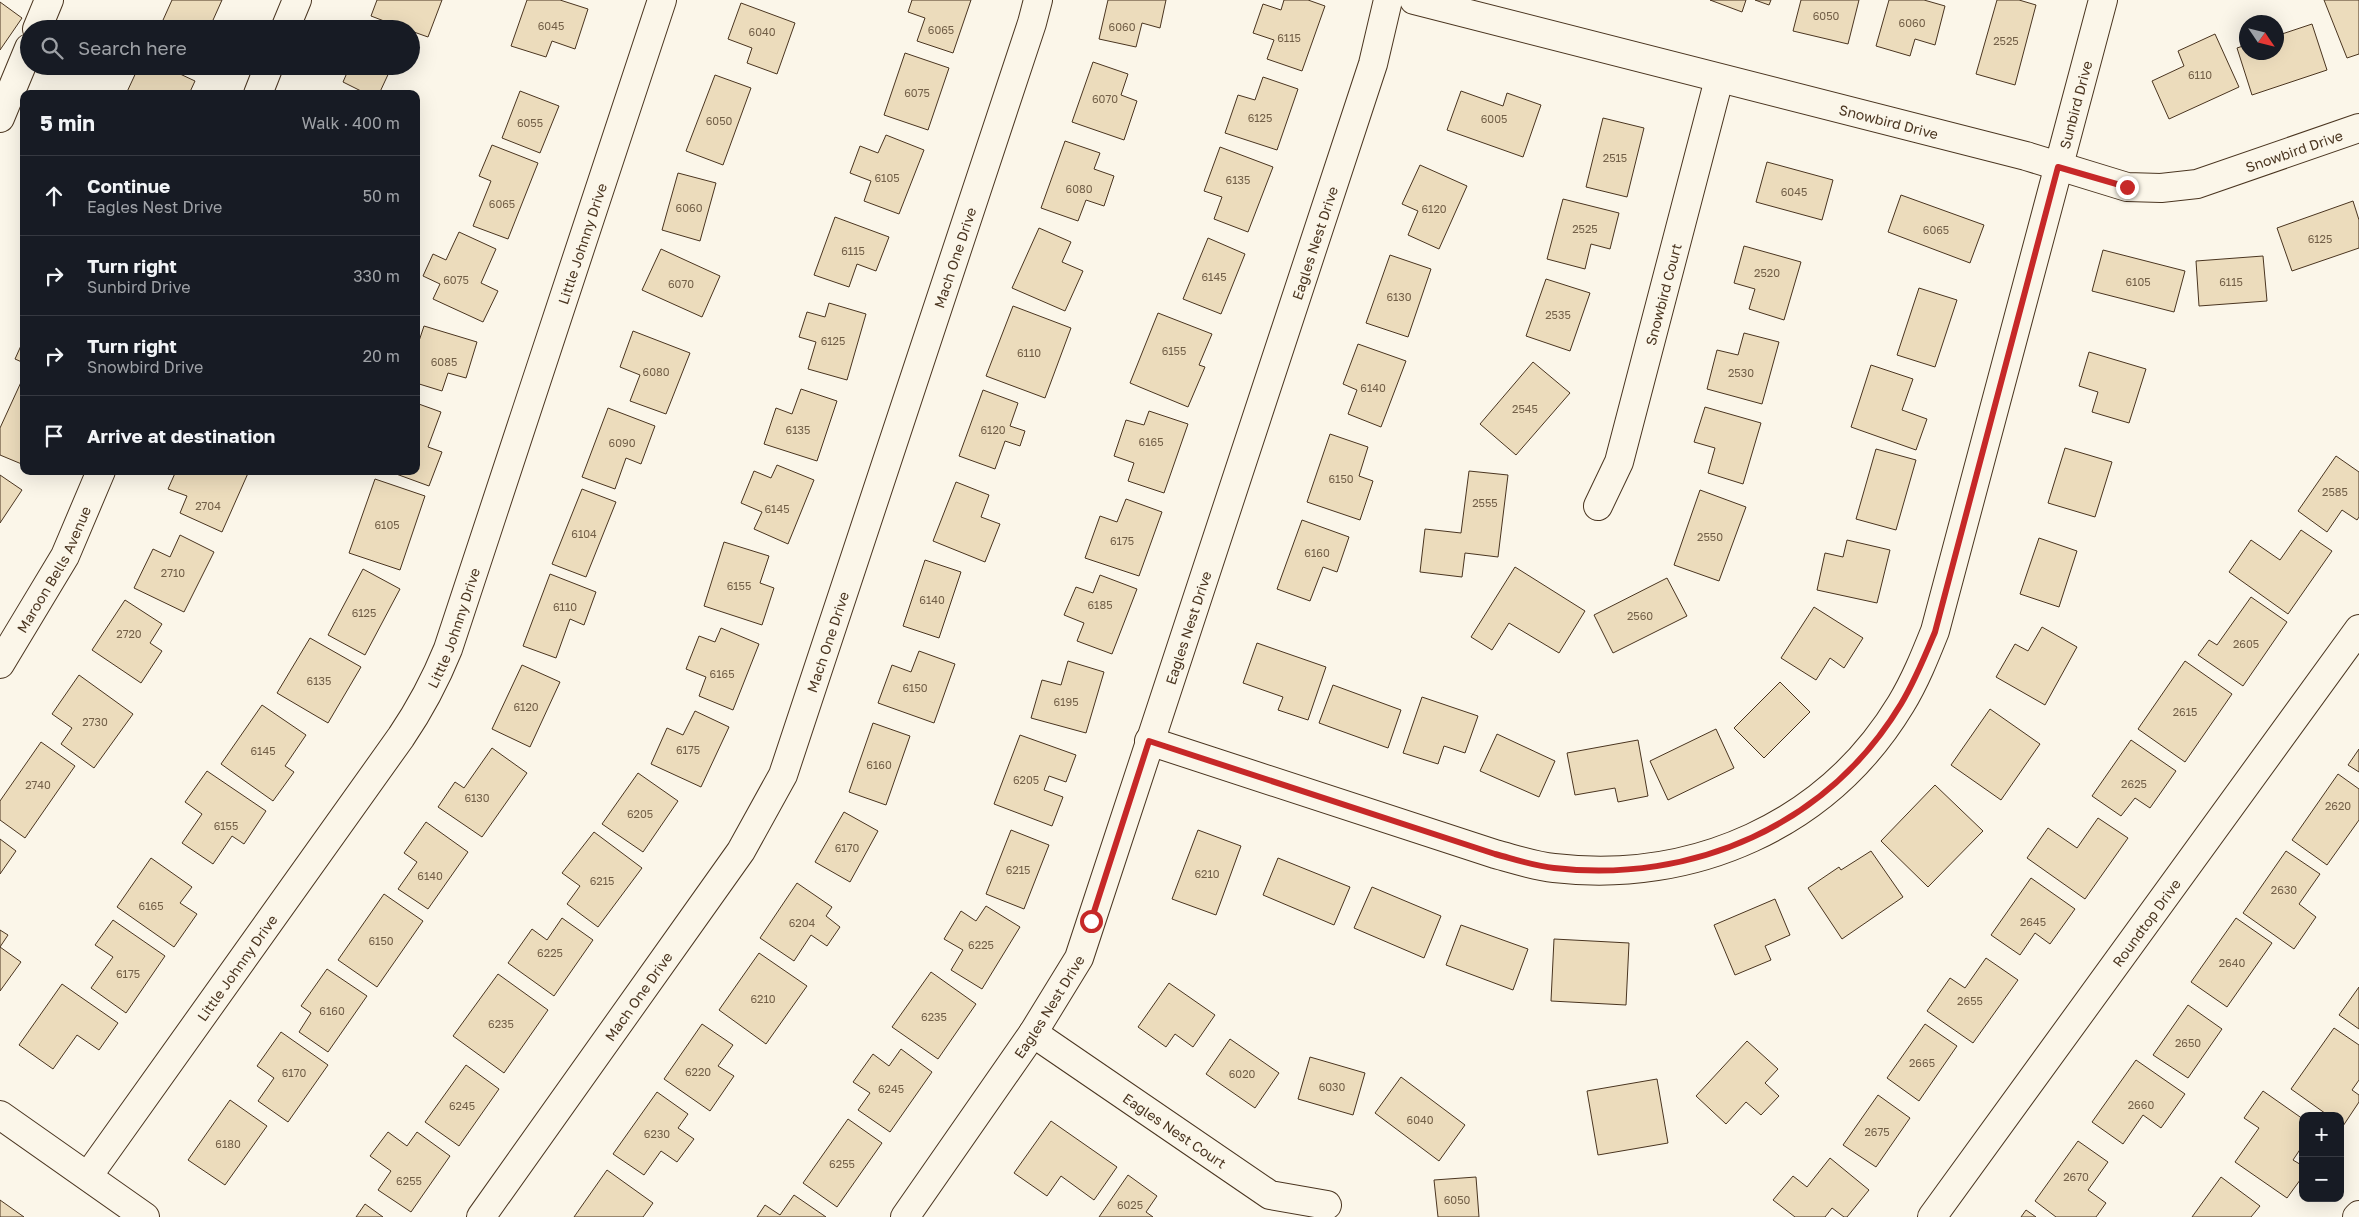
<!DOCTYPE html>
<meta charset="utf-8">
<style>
:root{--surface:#171b24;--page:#20242c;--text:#f1f3f6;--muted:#9ea1a6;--line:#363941}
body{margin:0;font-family:"Golos Text",sans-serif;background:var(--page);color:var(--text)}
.controls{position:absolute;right:15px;bottom:15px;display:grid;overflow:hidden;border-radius:10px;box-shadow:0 5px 20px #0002}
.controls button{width:45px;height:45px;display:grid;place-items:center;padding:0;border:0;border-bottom:1px solid var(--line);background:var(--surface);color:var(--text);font:25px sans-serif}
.compass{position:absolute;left:2239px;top:15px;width:45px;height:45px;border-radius:50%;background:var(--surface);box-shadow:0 5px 20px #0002;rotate:125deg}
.stop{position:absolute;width:15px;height:15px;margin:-11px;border:4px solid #c62828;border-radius:50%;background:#fff}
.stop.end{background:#c62828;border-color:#fff;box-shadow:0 1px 5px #0008}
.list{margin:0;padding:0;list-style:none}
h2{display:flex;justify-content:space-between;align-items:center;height:65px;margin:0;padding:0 20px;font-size:21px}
h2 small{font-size:16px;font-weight:400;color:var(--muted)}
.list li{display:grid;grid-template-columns:32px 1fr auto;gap:15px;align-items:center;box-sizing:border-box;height:80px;padding:0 20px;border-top:1px solid var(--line)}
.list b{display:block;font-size:19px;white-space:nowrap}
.list p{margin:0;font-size:16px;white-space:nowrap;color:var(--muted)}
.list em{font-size:16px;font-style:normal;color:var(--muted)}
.icon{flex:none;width:28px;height:28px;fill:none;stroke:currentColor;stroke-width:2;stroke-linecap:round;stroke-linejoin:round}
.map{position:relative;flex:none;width:2359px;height:1217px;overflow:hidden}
.search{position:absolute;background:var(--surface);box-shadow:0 5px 20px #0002;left:20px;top:20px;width:400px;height:55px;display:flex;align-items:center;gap:12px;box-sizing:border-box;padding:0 18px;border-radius:28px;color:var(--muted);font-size:19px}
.panel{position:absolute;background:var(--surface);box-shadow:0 5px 20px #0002;left:20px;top:90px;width:400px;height:385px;border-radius:10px}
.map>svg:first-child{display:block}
</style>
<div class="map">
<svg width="2359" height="1217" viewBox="0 0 2359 1217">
<rect width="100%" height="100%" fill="#fbf6e9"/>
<path fill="#ecdcbc" stroke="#4a3520" d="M172 0H222L209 29H159Z
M377 0H442L428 37 411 31V29H405L371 16Z
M527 0H560L588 9 575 49 552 41 546 57 511 46Z
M912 0H971L953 53 917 41 925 18 908 12Z
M1108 0H1166L1160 28 1142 23 1136 47 1099 39Z
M1284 0H1308L1325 6 1302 71 1267 59 1274 40 1253 33 1263 4 1281 10Z
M1710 0H1746L1742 12Z
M1755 0H1771L1769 5Z
M1801 0H1859L1848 44 1793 31Z
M1889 0H1924L1945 6 1935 45 1915 39 1910 56 1876 46Z
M1997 0H2019L2036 5 2015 85 1976 74Z
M2324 0H2359V54L2347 58Z
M0 2 22 18 0 50Z
M741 3 795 23 777 74 747 63 752 48 728 39Z
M2312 24 2327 70 2252 95 2237 48 2246 45V52H2276V36Z
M2215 34 2239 87 2169 119 2152 81 2184 66 2178 51Z
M905 53 949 68 928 130 884 115Z
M1093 62 1128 74 1121 95 1137 101 1124 140 1072 122Z
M139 66H163L195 81 189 94H126Z
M350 66H392L379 94H367L343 82Z
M715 75 751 88 723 165 686 151Z
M1263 77 1298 89 1277 150 1225 133 1238 95 1255 100Z
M520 91 559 106 540 153 502 138Z
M1461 91 1503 106 1507 93 1541 105 1523 157 1447 130Z
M1603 118 1644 128 1627 197 1586 187Z
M886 135 924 150 899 214 864 201 871 181 850 173 860 146 878 153Z
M1065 141 1100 153 1094 169 1114 176 1104 206 1086 200 1078 221 1041 208Z
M492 145 538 163 508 239 473 226 491 181 479 176Z
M1220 147 1273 167 1248 232 1214 219 1222 197 1204 191Z
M1767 162 1833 180 1822 220 1756 202Z
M1420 165 1467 186 1439 249 1408 235 1418 211 1402 204Z
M678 173 716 183 700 241 662 230Z
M1901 195 1984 225 1970 263 1888 232Z
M1563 199 1619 213 1610 249 1591 244 1585 269 1547 259Z
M2353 201 2359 220V248L2292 271 2277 228Z
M835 217 889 237 876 271 857 264 849 287 814 275Z
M1039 228 1071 242 1062 262 1083 271 1065 311 1012 288Z
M459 232 496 249 481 283 498 291 483 322 433 299 440 284 423 276 433 254 446 260Z
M1208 238 1245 254 1221 314 1183 299Z
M1744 246 1801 262 1784 320 1749 309 1755 289 1734 283Z
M661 249 720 276 702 317 642 290Z
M2103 250 2185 271 2174 312 2092 291Z
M1390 255 1431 269 1408 337 1366 323Z
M2263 256 2267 301 2199 306 2196 261Z
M1546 279 1590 293 1570 351 1526 336Z
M1919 288 1957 300 1935 367 1897 355Z
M829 303 866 314 847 380 808 369 816 342 799 337 807 312 825 317Z
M1013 306 1071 328 1045 398 986 376Z
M1158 313 1212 334 1199 365 1205 367 1188 407 1130 383Z
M424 326 477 342 466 378 448 373 442 391 416 383V350Z
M633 331 690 353 666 414 630 401 640 375 620 367Z
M1744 333 1779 342 1762 404 1707 389 1717 350 1738 355Z
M24 339V363L15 359Z
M1358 344 1406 361 1381 427 1348 414 1357 390 1343 384Z
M2089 352 2146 369 2129 423 2092 412 2098 392 2079 386Z
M1533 362 1570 393 1516 455 1480 424Z
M1871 365 1913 379 1902 410 1927 419 1916 450 1851 427Z
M22 380 24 381V465L0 455V428Z
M801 389 837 401 817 461 764 444 776 408 792 414Z
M983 390 1018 403 1010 426 1025 431 1020 446 1005 441 995 469 959 456Z
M416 403 441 412 428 447 442 452 429 486 388 471H416Z
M1705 407 1761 423 1743 484 1708 473 1715 448 1694 442Z
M608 408 655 426 641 464 626 458 615 489 582 477Z
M1149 411 1188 424 1164 493 1128 481 1134 463 1114 456 1126 420 1144 425Z
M1330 434 1368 447 1359 476 1373 481 1360 520 1307 502Z
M2065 448 2112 462 2095 517 2048 503Z
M1876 449 1916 460 1896 530 1856 519Z
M2336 456 2359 472V517L2357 520 2342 510 2327 532 2298 511Z
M777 465 814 480 788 544 754 529 762 512 741 503 754 471 771 478Z
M176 471H249L222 532 180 513 187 496 168 489Z
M1469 471 1508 475 1498 557 1465 553 1462 577 1420 572 1425 529 1461 533Z
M0 475 22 490 0 523Z
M375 479 425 496 400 570 349 553Z
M956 482 989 495 981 517 1000 524 985 562 933 541Z
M582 489 616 502 586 577 552 564Z
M1700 490 1746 507 1719 581 1674 565Z
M1126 499 1162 512 1139 576 1085 558 1100 516 1117 522Z
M1302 520 1349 537 1337 572 1323 567 1310 601 1277 589Z
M2301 530 2332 551 2288 614 2229 572 2251 540 2280 560Z
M180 535 214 552 184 612 134 588 153 549 170 557Z
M2039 538 2077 551 2059 607 2020 594Z
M1847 540 1890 550 1877 603 1817 590 1825 553 1843 557Z
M724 542 769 556 760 583 774 588 762 625 704 606Z
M925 560 961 572 939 638 903 626Z
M1515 567 1585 611 1559 653 1509 623 1492 650 1471 637Z
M363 569 400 589 365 655 328 635Z
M550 574 596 592 584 625 570 619 556 658 523 646Z
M1100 575 1137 589 1112 654 1077 641 1084 623 1064 615 1076 587 1093 593Z
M1667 578 1687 616 1613 653 1594 615Z
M2251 597 2287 622 2243 686 2198 655 2209 640 2217 645Z
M125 600 162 624 150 643 162 651 141 683 92 650Z
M1814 607 1863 638 1844 668 1830 658 1816 680 1781 658Z
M2042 627 2077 647 2045 705 1996 677 2015 644 2028 651Z
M721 628 759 644 733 710 699 696 706 677 686 669 699 636 715 642Z
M310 638 361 667 328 723 277 693Z
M1257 643 1326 667 1308 720 1278 710 1283 697 1243 683Z
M919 651 955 664 934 723 878 703 892 665 911 672Z
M1068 661 1104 672 1086 733 1031 718 1042 680 1061 685Z
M2185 661 2232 694 2185 762 2138 729Z
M522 665 560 682 530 747 492 729Z
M79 675 133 714 94 768 61 744 72 728 52 714Z
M1780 682 1810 712 1764 758 1734 728Z
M1333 685 1401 710 1388 748 1319 723Z
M1422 697 1478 716 1465 753 1444 746 1438 764 1403 753Z
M262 705 306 735 285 766 294 772 273 801 221 764Z
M1990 709 2040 744 2001 800 1951 765Z
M695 711 729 727 701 787 651 764 667 728 683 735Z
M873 723 910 736 886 805 849 792Z
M1716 729 1734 768 1668 800 1650 761Z
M1497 734 1555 761 1539 797 1480 771Z
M1020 735 1076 755 1066 782 1049 776 1044 790 1063 797 1052 826 994 804Z
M1638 740 1648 796 1618 802 1615 788 1575 795 1567 753Z
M2131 740 2176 771 2150 808 2135 798 2121 816 2092 796Z
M41 742 75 766 25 838 0 820V801Z
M492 748 527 773 482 837 438 807 455 782 464 788Z
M2359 749V772L2348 765Z
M207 771 266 811 244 844 232 836 213 864 182 843 202 814 185 802Z
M638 773 678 801 643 852 602 824Z
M2338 774 2359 789V820L2327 865 2292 840Z
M1935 785 1983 831 1928 887 1881 841Z
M844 812 878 831 850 882 815 862Z
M2098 818 2128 838 2085 899 2027 858 2048 828 2077 848Z
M426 822 468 852 428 909 398 889 417 862 404 853Z
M1011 830 1049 845 1024 909 986 894Z
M1198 830 1241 846 1216 915 1172 899Z
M594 832 642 868 598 927 567 904 580 886 562 873Z
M0 839 16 851 0 874Z
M1871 851 1903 897 1842 939 1808 888 1839 867 1841 870Z
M2286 851 2320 874 2299 904 2316 917 2294 949 2243 913Z
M151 858 192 887 180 903 197 914 174 947 117 907Z
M1278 858 1350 887 1334 925 1263 895Z
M2031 878 2075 909 2050 944 2035 933 2020 955 1991 935Z
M797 883 832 907 826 916 840 927 827 946 811 935 794 961 760 938Z
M1372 887 1441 916 1424 958 1354 928Z
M384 894 423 921 377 987 338 960Z
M1775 899 1790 935 1765 946 1771 960 1735 975 1714 925Z
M986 906 1020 927 982 989 951 970 963 950 944 939 961 911 976 921Z
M562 918 593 940 554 996 508 963 532 929 547 940Z
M2236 918 2272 943 2227 1007 2191 982Z
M113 920 165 956 126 1013 91 988 113 957 95 945Z
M1461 925 1528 949 1513 990 1446 965Z
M0 930 8 935 0 947 21 962 0 991Z
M1554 939 1629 943 1626 1005 1551 1001Z
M759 953 807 986 766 1044 719 1010Z
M1986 958 2018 980 1973 1043 1927 1011 1950 978 1965 988Z
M327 969 367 996 328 1052 299 1032 311 1013 301 1006Z
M931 972 976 1004 938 1059 892 1027Z
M498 974 548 1010 504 1073 453 1036Z
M1169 983 1215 1015 1193 1047 1175 1034 1166 1047 1138 1027Z
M62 984 118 1023 99 1050 77 1035 53 1069 19 1045Z
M2359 987V1029L2339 1015Z
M2188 1005 2222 1029 2188 1078 2153 1055Z
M702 1024 733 1045 718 1066 734 1076 710 1111 664 1079Z
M1925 1024 1957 1046 1919 1101 1887 1078Z
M2334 1028 2359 1045V1080L2352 1090 2359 1095V1102L2343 1126 2340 1124V1116H2329L2291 1089Z
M281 1032 328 1065 288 1122 258 1101 274 1078 257 1066Z
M1230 1039 1279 1073 1255 1108 1206 1074Z
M1747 1041 1778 1069 1765 1083 1779 1096 1761 1115 1746 1102 1726 1124 1696 1096Z
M901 1049 932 1072 890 1132 858 1110 870 1093 853 1082 873 1054 889 1066Z
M1310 1057 1365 1073 1353 1115 1298 1099Z
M2136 1060 2185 1094 2161 1128 2143 1115 2123 1144 2092 1122Z
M466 1065 499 1089 459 1146 425 1122Z
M1401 1077 1465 1125 1439 1161 1375 1113Z
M1657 1079 1668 1143 1598 1155 1587 1091Z
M2263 1091 2303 1119V1145L2293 1160 2303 1166V1176L2287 1198 2235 1162 2259 1128 2244 1118Z
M657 1092 688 1114 678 1128 694 1139 677 1162 661 1151 644 1175 613 1154Z
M1878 1095 1910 1118 1876 1167 1843 1145Z
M230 1100 267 1126 225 1185 188 1160Z
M848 1119 882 1143 837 1207 803 1183Z
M1051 1121 1117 1167 1094 1200 1061 1176 1047 1196 1014 1173Z
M388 1132 407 1146 417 1132 450 1156 411 1212 378 1190 391 1171 370 1156Z
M2078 1141 2108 1162 2088 1190 2106 1203 2096 1217H2056L2035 1201Z
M1830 1158 1869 1190 1847 1217H1844L1832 1208 1825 1217H1795L1773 1200 1793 1176 1807 1187Z
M607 1170 653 1203 643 1217H574Z
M1128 1175 1157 1196 1146 1212 1153 1217H1099Z
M1476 1177 1479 1217H1438L1434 1180Z
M2221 1177 2260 1206 2251 1217H2192Z
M794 1195 826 1217H757L765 1205 780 1215Z
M0 1200 24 1217H0Z
M365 1204 383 1217H356Z
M2026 1210 2036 1217H2021Z"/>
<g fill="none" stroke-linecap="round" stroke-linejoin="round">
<g stroke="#4a3520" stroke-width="30">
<g id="minor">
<path id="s1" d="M1414 0 2026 156 2127 187 2161 188 2197 184 2359 128"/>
<path d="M37 29 49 0"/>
<path d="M285 29 297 0"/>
<path d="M258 94 269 66"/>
<path d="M0 118 29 48"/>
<path id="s2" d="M1598 506 1619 462 1719 79"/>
<path id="s3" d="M0 664 65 556 101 471"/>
<path id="s4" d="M1149 741 1495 854C1514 859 1534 866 1554 868 1693 884 1827 826 1901 704 1915 681 1925 656 1935 631L2103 0"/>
<path id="s5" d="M1033 1033 1270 1195 1327 1205"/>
<path d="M0 1115 145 1217"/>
<path id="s6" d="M88 1176 401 737C420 709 435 681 448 649L662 0"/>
<path id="s7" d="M481 1217 741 851 783 775 1032 23 1038 0"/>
<path id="s8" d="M905 1217 1033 1033 1079 958 1373 64 1388 0"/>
<path id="s9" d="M1932 1217 2359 629"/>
<path d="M2357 1217 2359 1215"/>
</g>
</g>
<use href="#minor" stroke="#fbf6e9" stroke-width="28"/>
</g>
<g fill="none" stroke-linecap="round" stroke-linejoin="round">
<path stroke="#c62828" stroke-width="6" d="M1091 921 1149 741 1495 854C1514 859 1534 866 1554 868 1693 884 1828 825 1901 704 1915 681 1925 656 1935 632L2058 167 2127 187"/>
</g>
<g text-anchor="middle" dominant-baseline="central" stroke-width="4" stroke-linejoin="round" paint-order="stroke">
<g font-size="11" fill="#725f47">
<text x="1826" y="15">6050</text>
<text x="1912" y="22">6060</text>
<text x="551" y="25">6045</text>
<text x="1122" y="26">6060</text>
<text x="941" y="29">6065</text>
<text x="762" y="31">6040</text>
<text x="1289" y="37">6115</text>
<text x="2006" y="40">2525</text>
<text x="2200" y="74">6110</text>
<text x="917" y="92">6075</text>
<text x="1105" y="98">6070</text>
<text x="1260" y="117">6125</text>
<text x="1494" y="118">6005</text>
<text x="719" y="120">6050</text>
<text x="530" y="122">6055</text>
<text x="1615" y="157">2515</text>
<text x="887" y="177">6105</text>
<text x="1238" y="179">6135</text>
<text x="1079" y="188">6080</text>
<text x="1794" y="191">6045</text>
<text x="502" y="203">6065</text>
<text x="689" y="207">6060</text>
<text x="1434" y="208">6120</text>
<text x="1585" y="228">2525</text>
<text x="1936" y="229">6065</text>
<text x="2320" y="238">6125</text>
<text x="853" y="250">6115</text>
<text x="1767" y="272">2520</text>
<text x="1214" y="276">6145</text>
<text x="456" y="279">6075</text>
<text x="2138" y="281">6105</text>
<text x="2231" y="281">6115</text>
<text x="681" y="283">6070</text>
<text x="1399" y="296">6130</text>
<text x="1558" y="314">2535</text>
<text x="833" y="340">6125</text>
<text x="1174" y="350">6155</text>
<text x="1029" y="352">6110</text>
<text x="444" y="361">6085</text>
<text x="656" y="371">6080</text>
<text x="1741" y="372">2530</text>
<text x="1373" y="387">6140</text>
<text x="1525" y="408">2545</text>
<text x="798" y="429">6135</text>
<text x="993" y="429">6120</text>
<text x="1151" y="441">6165</text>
<text x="622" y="442">6090</text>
<text x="1341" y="478">6150</text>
<text x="2335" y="491">2585</text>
<text x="1485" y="502">2555</text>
<text x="208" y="505">2704</text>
<text x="777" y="508">6145</text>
<text x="387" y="524">6105</text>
<text x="584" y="533">6104</text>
<text x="1710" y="536">2550</text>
<text x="1122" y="540">6175</text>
<text x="1317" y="552">6160</text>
<text x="173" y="572">2710</text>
<text x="739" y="585">6155</text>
<text x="932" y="599">6140</text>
<text x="1100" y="604">6185</text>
<text x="565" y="606">6110</text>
<text x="364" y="612">6125</text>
<text x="1640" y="615">2560</text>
<text x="129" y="633">2720</text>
<text x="2246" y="643">2605</text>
<text x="722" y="673">6165</text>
<text x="319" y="680">6135</text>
<text x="915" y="687">6150</text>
<text x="1066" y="701">6195</text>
<text x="526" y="706">6120</text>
<text x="2185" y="711">2615</text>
<text x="95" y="721">2730</text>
<text x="688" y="749">6175</text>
<text x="263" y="750">6145</text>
<text x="879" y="764">6160</text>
<text x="1026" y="779">6205</text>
<text x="2134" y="783">2625</text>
<text x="38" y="784">2740</text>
<text x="477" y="797">6130</text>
<text x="2338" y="805">2620</text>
<text x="640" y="813">6205</text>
<text x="226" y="825">6155</text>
<text x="847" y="847">6170</text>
<text x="1018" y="869">6215</text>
<text x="1207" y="873">6210</text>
<text x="430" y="875">6140</text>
<text x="602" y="880">6215</text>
<text x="2284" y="889">2630</text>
<text x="151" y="905">6165</text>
<text x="2033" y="921">2645</text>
<text x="802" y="922">6204</text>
<text x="381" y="940">6150</text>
<text x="981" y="944">6225</text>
<text x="550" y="952">6225</text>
<text x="2232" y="962">2640</text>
<text x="128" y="973">6175</text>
<text x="763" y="998">6210</text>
<text x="1970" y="1000">2655</text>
<text x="332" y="1010">6160</text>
<text x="934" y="1016">6235</text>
<text x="501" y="1023">6235</text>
<text x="2188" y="1042">2650</text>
<text x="1922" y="1062">2665</text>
<text x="698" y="1071">6220</text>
<text x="294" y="1072">6170</text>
<text x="1242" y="1073">6020</text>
<text x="1332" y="1086">6030</text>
<text x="891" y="1088">6245</text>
<text x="2141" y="1104">2660</text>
<text x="462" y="1105">6245</text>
<text x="1420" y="1119">6040</text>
<text x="1877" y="1131">2675</text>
<text x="657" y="1133">6230</text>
<text x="228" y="1143">6180</text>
<text x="842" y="1163">6255</text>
<text x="2076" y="1176">2670</text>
<text x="409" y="1180">6255</text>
<text x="1457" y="1199">6050</text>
<text x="1130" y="1204">6025</text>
</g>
<g font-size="14" fill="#4a3520" stroke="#fbf6e9">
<text stroke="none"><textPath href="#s4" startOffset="1456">Sunbird Drive</textPath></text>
<text stroke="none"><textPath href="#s1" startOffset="490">Snowbird Drive</textPath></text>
<text stroke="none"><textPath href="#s1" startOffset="910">Snowbird Drive</textPath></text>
<text stroke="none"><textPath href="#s8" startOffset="1065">Eagles Nest Drive</textPath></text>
<text stroke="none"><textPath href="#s6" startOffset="1066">Little Johnny Drive</textPath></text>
<text stroke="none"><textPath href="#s7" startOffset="1081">Mach One Drive</textPath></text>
<text stroke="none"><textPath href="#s2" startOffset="222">Snowbird Court</textPath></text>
<text stroke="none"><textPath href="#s3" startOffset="109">Maroon Bells Avenue</textPath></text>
<text stroke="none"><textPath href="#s6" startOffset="661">Little Johnny Drive</textPath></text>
<text stroke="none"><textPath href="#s8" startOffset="660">Eagles Nest Drive</textPath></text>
<text stroke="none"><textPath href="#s7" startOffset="676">Mach One Drive</textPath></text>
<text stroke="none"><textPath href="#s9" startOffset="364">Roundtop Drive</textPath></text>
<text stroke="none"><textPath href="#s6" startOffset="256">Little Johnny Drive</textPath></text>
<text stroke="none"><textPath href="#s7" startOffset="271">Mach One Drive</textPath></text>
<text stroke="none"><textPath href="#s8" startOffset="255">Eagles Nest Drive</textPath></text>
<text stroke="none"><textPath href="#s5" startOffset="172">Eagles Nest Court</textPath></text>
</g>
</g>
</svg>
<div class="controls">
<button>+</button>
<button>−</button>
</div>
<svg class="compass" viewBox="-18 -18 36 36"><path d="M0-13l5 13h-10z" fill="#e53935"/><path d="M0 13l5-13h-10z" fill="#9ea1a6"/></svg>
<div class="stop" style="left:1091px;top:921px"></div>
<div class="stop end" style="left:2127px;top:187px"></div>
<div class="search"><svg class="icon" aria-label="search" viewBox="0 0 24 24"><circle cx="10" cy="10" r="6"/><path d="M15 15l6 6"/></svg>Search here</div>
<section class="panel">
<h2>5 min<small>Walk · 400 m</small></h2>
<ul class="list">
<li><svg class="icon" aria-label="ahead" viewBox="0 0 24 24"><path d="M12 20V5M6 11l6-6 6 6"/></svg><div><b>Continue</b><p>Eagles Nest Drive</p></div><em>50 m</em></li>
<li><svg class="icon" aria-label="right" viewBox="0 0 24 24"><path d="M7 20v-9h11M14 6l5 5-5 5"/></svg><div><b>Turn right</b><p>Sunbird Drive</p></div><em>330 m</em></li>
<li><svg class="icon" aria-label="right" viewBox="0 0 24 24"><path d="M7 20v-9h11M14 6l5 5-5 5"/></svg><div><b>Turn right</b><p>Snowbird Drive</p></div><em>20 m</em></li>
<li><svg class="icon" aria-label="arrive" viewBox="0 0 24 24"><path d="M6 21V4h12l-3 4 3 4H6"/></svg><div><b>Arrive at destination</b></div></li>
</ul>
</section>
</div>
